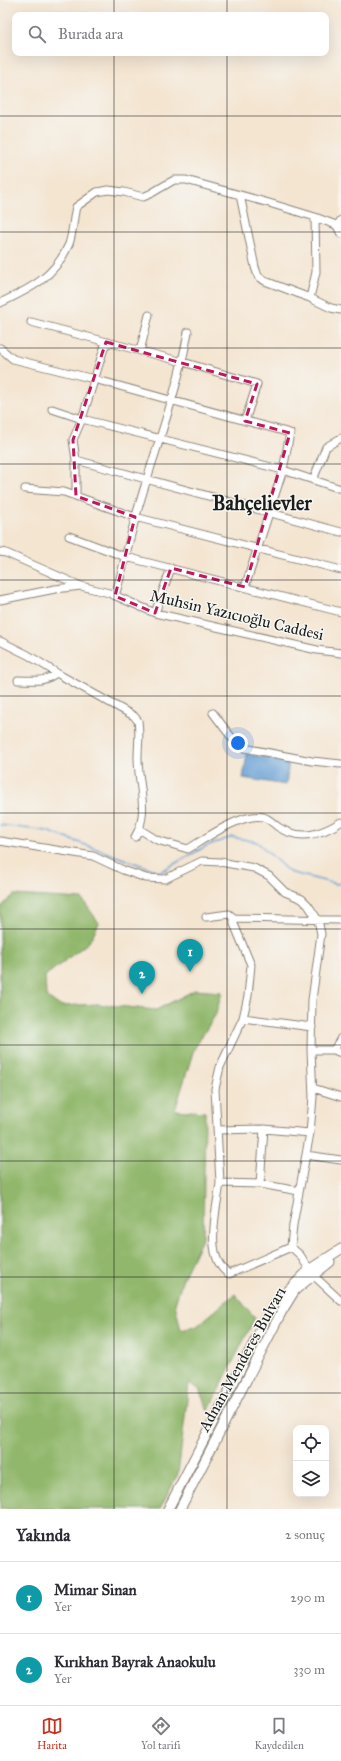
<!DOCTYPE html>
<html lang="tr">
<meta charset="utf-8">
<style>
:root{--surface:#fff;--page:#f7f7f7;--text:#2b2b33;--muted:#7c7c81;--line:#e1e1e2;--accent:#c8321e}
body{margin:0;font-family:"IM FELL Great Primer",serif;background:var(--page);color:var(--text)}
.controls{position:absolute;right:12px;bottom:12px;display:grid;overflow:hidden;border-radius:8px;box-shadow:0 4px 16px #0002}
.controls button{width:36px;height:36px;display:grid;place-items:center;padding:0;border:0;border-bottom:1px solid var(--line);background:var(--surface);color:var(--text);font:20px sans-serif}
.you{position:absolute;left:238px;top:743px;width:14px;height:14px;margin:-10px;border:3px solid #fff;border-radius:50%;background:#1a73e8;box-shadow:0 0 0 6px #1a73e833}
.badge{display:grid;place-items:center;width:26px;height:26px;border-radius:50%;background:var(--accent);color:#fff;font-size:13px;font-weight:700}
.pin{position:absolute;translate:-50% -33px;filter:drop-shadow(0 1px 2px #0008)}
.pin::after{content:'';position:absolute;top:21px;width:14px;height:12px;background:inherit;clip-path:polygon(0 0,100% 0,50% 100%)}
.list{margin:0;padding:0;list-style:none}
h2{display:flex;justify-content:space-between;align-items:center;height:52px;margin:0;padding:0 16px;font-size:17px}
h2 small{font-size:13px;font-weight:400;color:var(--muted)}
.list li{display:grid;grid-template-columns:26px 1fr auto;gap:12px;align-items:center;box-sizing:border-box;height:72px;padding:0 16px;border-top:1px solid var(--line)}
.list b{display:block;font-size:15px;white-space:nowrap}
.list p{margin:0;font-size:13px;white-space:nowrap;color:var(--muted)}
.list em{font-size:13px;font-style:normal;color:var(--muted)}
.icon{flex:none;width:22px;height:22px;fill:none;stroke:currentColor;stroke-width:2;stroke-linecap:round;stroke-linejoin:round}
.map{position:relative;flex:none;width:341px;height:1509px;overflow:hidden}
.search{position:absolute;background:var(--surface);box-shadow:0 4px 16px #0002;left:12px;right:12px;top:12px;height:44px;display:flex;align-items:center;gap:10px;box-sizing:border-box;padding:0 14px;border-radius:8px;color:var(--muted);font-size:15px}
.sheet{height:196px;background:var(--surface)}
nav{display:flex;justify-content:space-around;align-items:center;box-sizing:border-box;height:56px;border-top:1px solid var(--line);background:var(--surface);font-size:11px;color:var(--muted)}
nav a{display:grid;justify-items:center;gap:2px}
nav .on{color:var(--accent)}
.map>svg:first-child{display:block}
</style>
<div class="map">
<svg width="341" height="1509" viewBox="0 0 341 1509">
<rect width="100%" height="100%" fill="#f6f6f2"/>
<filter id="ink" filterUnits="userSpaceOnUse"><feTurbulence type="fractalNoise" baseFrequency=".025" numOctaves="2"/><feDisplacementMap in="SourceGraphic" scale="8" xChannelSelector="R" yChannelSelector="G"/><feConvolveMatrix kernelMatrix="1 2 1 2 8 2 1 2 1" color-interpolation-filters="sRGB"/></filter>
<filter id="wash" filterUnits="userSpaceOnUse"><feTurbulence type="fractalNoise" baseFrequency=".012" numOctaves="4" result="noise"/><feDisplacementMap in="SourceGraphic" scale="16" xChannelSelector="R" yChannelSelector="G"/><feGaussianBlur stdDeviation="0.9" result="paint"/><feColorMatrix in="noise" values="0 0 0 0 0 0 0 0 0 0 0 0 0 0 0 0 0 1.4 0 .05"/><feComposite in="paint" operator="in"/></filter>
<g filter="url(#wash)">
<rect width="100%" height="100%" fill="#f4e5d1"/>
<path fill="#91b76c" stroke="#566a44" d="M14 895 82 899 99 923 89 942 45 976 46 996 60 1006 97 1004 156 1010 195 990 222 992 216 1014 194 1049 175 1110 205 1112 203 1237 183 1278 175 1304 181 1330 197 1326 235 1294 255 1318 208 1411 199 1389 189 1383 178 1474 160 1509H0V908Z"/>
<path fill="#659ed4" stroke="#405d78" d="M247 754 289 761 286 785 243 778Z"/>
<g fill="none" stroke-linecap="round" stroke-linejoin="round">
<path stroke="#659ed4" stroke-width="1.5" d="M0 825 47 831 160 872 206 846 232 837 257 842 289 872 336 884 341 883"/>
</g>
</g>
<g filter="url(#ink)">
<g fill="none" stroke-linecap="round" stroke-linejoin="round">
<g stroke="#888076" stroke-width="9">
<path id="minor" d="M240 195 255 267 258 276 265 281 310 298 331 308 341 310
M341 220 337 226 341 234
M310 298 316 272 315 217
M0 303C30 289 55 277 69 244 73 233 73 219 76 207L97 192 108 190 124 192 143 197 150 194 174 180H186L269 203 315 217 341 227
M31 322 183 362 257 384 245 421
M0 348 13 359 94 379 290 433 283 470 245 587
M140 351 149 315
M52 409 82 419 283 470 341 489
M76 460 341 532
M313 480 326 447 341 438
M25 489 64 492 135 517 341 570
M76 496V460L73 440 82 419 106 342
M69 536 126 557 341 612
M0 552 6 553 81 586 109 593 155 613 317 650 341 653
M115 596C123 570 128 543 136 516 153 455 177 395 188 332
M0 600 55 589 81 586
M155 613 171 568
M0 641 28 655 60 675 134 716 138 721C140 733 138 746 138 758 138 785 150 813 135 837
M18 680C32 680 45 683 56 673
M213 713 235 742 244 748 312 761 341 764
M139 829 157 840 188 849C206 838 241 813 263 817 268 818 274 824 278 827 300 841 320 835 341 822
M0 841 93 856 123 870 146 878 165 879 202 861 220 862 254 868 269 876 285 892 302 899 308 905 318 920 321 934 312 1000 311 1050 313 1097 310 1133 293 1225 291 1247 300 1255 313 1275 341 1301
M206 917 229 914 234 918
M243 1018 312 1027
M341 1038 334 1050 341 1053
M311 1050H334
M313 1088 341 1097
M217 1130 264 1129 310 1133
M306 1155 341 1160
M220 1183 215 1089 220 1067 243 1018 248 996 251 965 234 924V918L341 920
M260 1184 264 1129
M291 1247 229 1274C203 1258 217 1208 220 1183L260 1184 299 1191"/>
</g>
<g stroke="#888076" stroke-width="11">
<path id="major" d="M168 1509 273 1306 310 1269 341 1249
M180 1509 282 1311 295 1290 330 1262"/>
</g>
<use href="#minor" stroke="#fff" stroke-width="7"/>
<use href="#major" stroke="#fff" stroke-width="9"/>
</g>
</g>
<path fill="none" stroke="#c2185b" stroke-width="3" stroke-dasharray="8 5" stroke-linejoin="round" d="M106 342 257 384 245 421 290 433 245 587 171 568 155 613 115 596 135 517 76 496 73 440Z"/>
<path fill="none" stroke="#1c1c1c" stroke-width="1" stroke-opacity="0.55" d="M114 0V15M227 0V15M114 53V1509M227 53V1509M0 116H341M0 232H341M0 348H341M0 464H341M0 580H341M0 696H341M0 813H341M0 929H341M0 1045H341M0 1161H341M0 1277H341M0 1393H341"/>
<g text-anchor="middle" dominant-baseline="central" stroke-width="3" stroke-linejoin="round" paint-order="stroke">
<g font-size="16" fill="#1c1c1c" stroke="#f6f6f2">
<text transform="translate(237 615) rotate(13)">Muhsin Yazıcıoğlu Caddesi</text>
<text transform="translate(242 1359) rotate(-61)">Adnan Menderes Bulvarı</text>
</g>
<g font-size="20" font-weight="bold" fill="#1c1c1c" stroke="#f6f6f2">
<text x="262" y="503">Bahçelievler</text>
</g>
</g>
</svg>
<div class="controls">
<button><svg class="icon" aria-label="locate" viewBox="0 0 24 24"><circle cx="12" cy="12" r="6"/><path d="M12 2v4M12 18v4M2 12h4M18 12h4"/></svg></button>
<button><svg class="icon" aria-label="layers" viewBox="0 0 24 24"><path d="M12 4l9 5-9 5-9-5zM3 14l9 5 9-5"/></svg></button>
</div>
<div class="you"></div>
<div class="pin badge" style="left:190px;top:972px;background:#0f9aa8">1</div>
<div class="pin badge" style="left:142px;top:994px;background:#0f9aa8">2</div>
<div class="search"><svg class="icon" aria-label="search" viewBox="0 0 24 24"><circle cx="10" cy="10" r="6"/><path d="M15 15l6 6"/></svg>Burada ara</div>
</div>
<section class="sheet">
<h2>Yakında<small>2 sonuç</small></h2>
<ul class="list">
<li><span class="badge" style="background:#0f9aa8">1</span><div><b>Mimar Sinan</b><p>Yer</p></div><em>290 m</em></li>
<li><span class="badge" style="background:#0f9aa8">2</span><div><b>Kırıkhan Bayrak Anaokulu</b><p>Yer</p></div><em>330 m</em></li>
</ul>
</section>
<nav>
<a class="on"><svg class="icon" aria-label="map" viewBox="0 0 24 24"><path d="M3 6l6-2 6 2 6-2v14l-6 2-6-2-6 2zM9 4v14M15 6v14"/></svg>Harita</a>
<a><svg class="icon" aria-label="directions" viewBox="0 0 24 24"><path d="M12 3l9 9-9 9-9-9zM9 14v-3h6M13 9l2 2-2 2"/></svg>Yol tarifi</a>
<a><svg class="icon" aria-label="saved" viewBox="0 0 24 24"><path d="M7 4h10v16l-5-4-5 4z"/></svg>Kaydedilen</a>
</nav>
